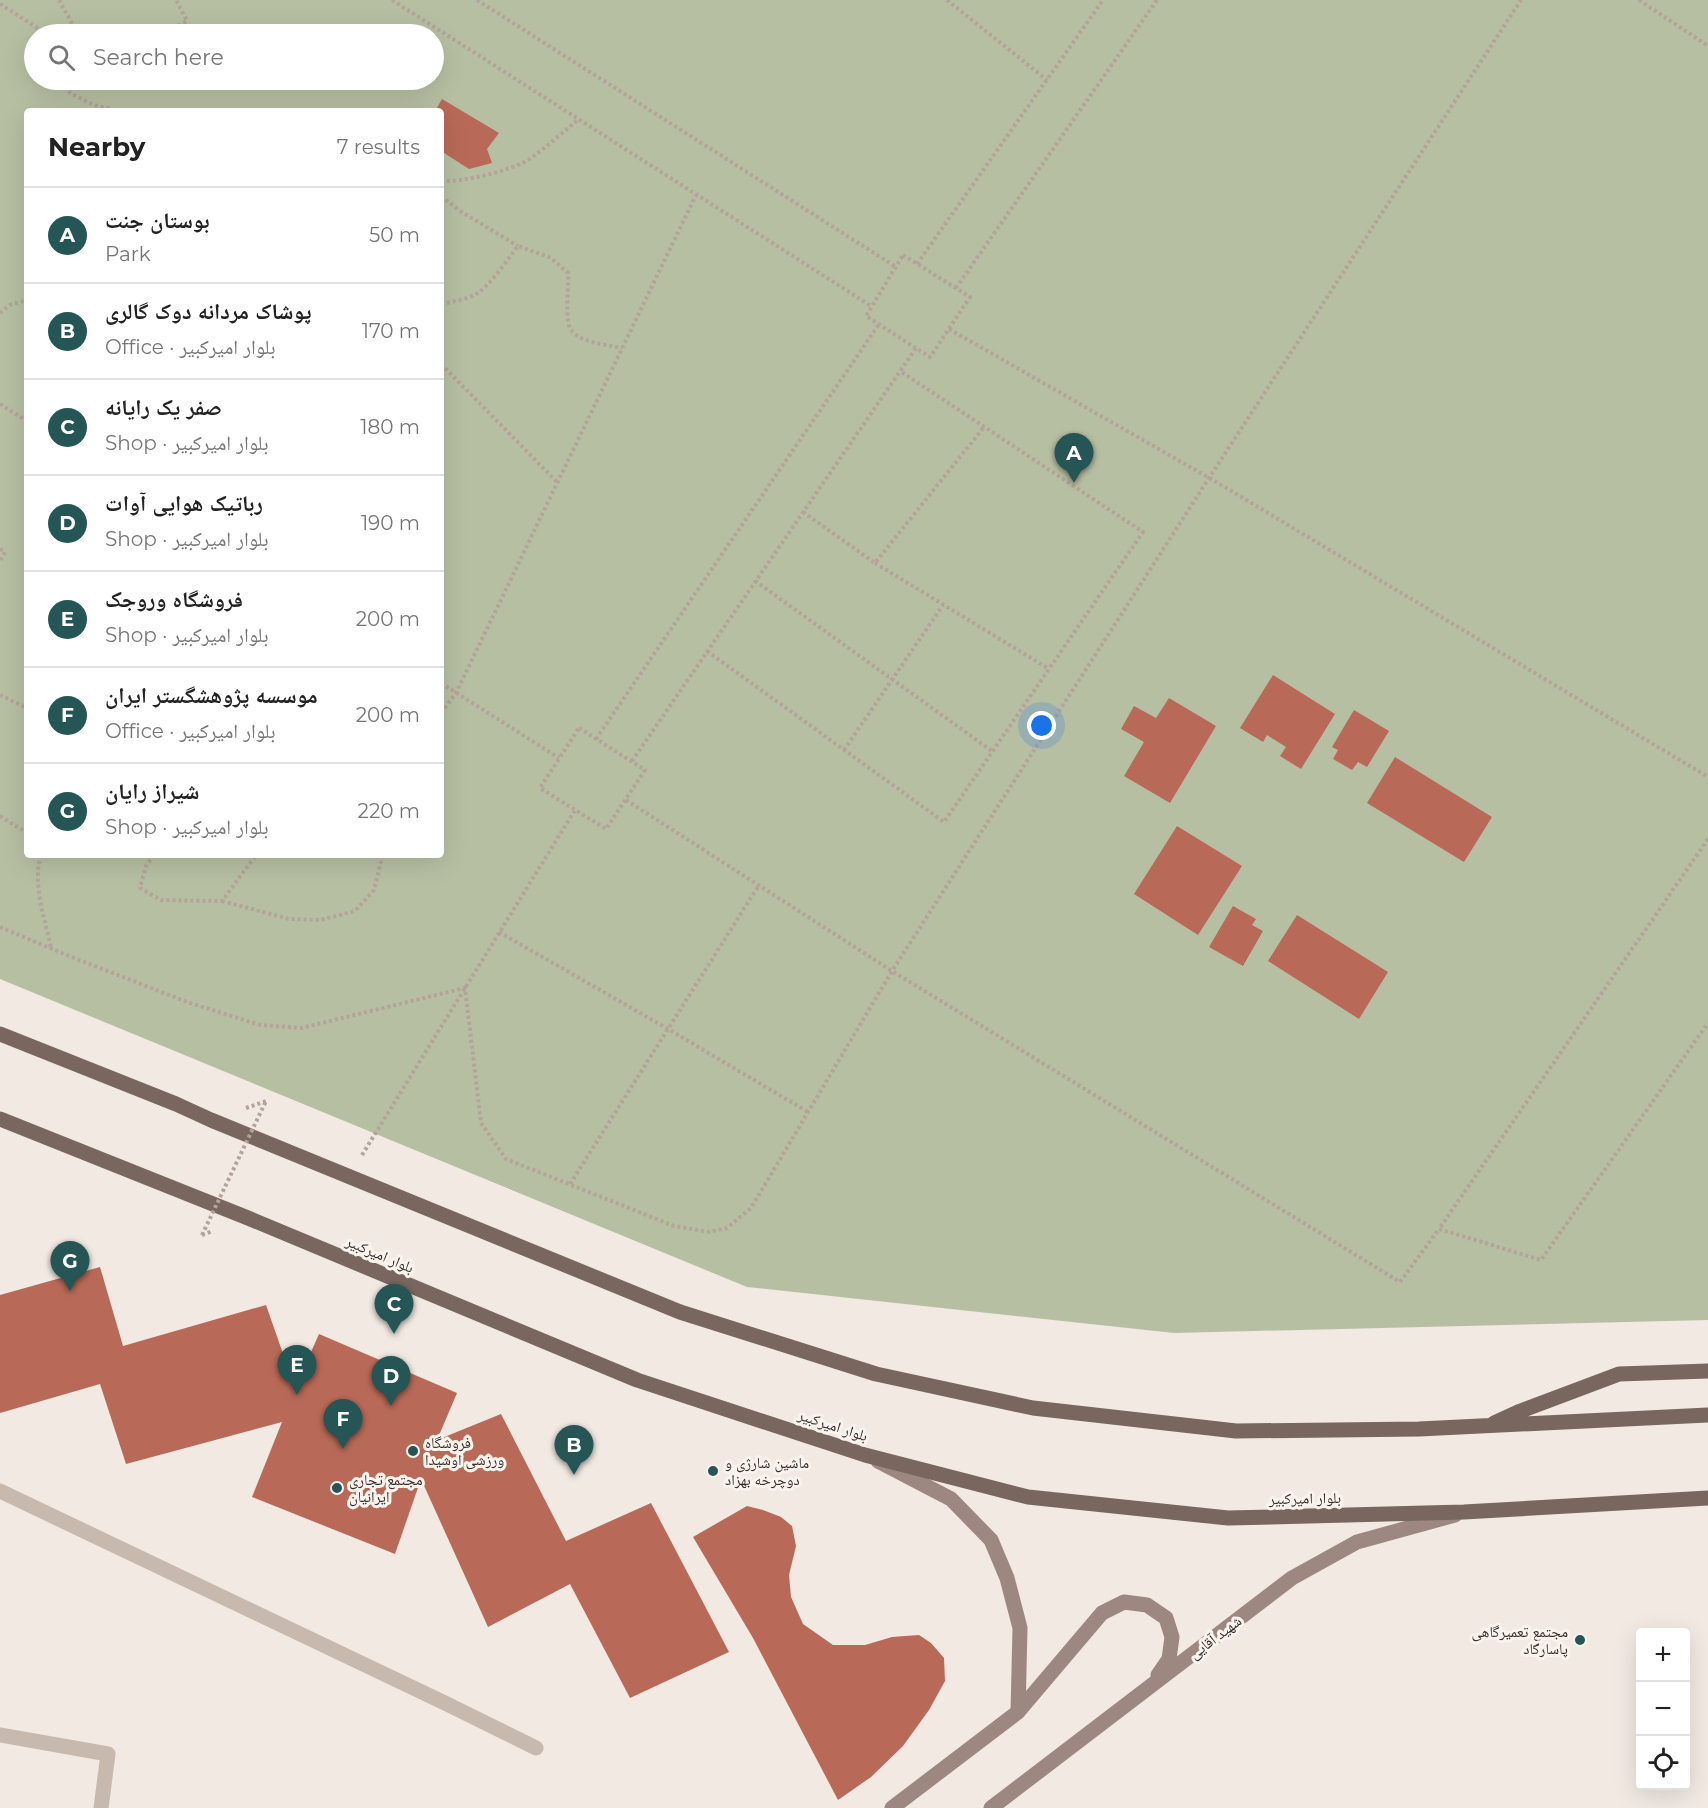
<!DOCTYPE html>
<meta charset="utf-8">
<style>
:root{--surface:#fff;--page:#f6f6f6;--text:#222;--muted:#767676;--line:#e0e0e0;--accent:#255555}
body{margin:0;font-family:Montserrat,"Noto Naskh Arabic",sans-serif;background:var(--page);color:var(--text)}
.controls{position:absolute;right:18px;bottom:18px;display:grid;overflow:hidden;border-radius:6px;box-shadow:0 6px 24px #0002}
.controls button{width:54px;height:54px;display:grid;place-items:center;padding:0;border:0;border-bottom:2px solid var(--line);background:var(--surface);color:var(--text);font:30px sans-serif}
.you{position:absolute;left:1042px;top:726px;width:21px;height:21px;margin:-15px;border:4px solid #fff;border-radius:50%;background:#1a73e8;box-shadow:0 0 0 9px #1a73e833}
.badge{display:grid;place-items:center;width:39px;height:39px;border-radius:50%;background:var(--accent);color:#fff;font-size:20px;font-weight:700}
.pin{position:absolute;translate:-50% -50px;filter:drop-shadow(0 2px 3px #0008)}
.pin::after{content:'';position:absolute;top:32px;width:21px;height:18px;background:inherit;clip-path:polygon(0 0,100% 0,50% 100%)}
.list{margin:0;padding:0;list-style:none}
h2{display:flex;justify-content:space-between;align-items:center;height:78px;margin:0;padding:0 24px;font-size:26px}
h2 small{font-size:20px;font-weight:400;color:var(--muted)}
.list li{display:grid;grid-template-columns:39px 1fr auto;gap:18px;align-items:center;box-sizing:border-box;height:96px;padding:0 24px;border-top:2px solid var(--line)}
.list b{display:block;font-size:22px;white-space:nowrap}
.list p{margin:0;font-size:20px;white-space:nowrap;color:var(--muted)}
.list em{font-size:20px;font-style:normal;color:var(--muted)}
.icon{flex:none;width:33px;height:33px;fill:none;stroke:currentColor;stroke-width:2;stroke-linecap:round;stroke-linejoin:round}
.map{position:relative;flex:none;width:1708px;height:1808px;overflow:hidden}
.search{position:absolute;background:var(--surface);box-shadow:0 6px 24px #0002;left:24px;top:24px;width:420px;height:66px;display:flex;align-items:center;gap:15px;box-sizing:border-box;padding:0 21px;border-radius:33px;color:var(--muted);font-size:22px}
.panel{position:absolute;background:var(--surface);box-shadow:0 6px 24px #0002;left:24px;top:108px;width:420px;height:750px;border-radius:6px}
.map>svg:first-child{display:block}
</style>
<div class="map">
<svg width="1708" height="1808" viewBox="0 0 1708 1808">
<rect width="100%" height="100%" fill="#f1e9e2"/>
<path fill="#b7bfa3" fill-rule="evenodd" d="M0 0H1708V1320L1174 1333 747 1287 0 979ZM34 34H434V80H34ZM27 111H441V855H27Z"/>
<path fill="#b96957" d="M442 99 499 133 487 149 492 163 469 169 441 151V111H435Z
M1273 675 1335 714 1301 769 1280 756 1286 747 1267 735 1263 742 1240 728Z
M1169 698 1216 726 1170 803 1124 776 1144 742 1121 729 1134 706 1156 718Z
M1354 710 1389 731 1367 767 1358 762 1352 770 1333 759 1338 750 1332 747Z
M1395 757 1492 817 1464 862 1367 803Z
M1177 826 1242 866 1198 935 1134 894Z
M1233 906 1256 919 1252 925 1263 931 1243 966 1209 947Z
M1297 915 1388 972 1359 1019 1268 961Z
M100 1267 123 1346 266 1305 295 1388 319 1334 457 1393 437 1440 501 1414 566 1541 651 1503 729 1652 630 1698 570 1584 488 1627 421 1479 395 1554 252 1497 282 1422 126 1464 100 1384 0 1413V1295Z
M747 1506 763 1510 781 1517 792 1526 796 1546 789 1575 791 1597 803 1624 833 1645H865L892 1637 919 1635 931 1643 944 1658 945 1681 929 1710 903 1746 871 1777 838 1800 753 1638 693 1537Z"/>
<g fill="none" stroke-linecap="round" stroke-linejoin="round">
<path stroke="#b4a399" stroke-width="4" stroke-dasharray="3 3" stroke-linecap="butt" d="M59 0 78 34
M392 0 871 306
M477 0 896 267
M947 0 1047 80
M1639 0 1708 46
M0 4 36 27 42 34
M162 34 187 21 176 0
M64 80 70 93 94 105 119 111
M441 181C464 182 512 171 531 158 548 146 563 132 579 119
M441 196 460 211 518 246
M903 255 970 297 930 357 866 316Z
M917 264 1103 0
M956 288 1157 0
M441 304C452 302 468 299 478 293 491 284 508 259 518 246L551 258 568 273C569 288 566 304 568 320 569 343 605 344 622 348
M0 313 10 305 27 300
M949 329 1218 483 1708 777
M441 364 557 482
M0 404 27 421
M803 512 875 563 984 427
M0 549 5 552 0 561
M875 563 1049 669
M755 581 992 751
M707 651 944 822 1143 532 900 371
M441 683 559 758
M0 695 27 708
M441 713 456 693 696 195
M579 728 645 770 606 829 540 788Z
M596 739 879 324
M844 750 943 605
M632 761 916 348
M626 800 892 971 1400 1282 1439 1229
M0 816 27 833
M1708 839 1439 1229 1541 1260 1708 1023
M41 855C32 884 45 919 51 948
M154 855 146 866 140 888 161 900 222 901 256 855
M222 901 289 919 320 920 355 911 374 890 381 862 380 855
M0 927 69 956 187 1002 260 1025 301 1028 465 988 481 1123 506 1159 674 1226 709 1232 727 1228 751 1208 892 971 1209 478 1521 0
M499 932 668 1029 808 1112
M246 1108 266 1101
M362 1155 575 810
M570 1184 759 885
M202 1235 213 1231"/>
<path stroke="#c8b9ae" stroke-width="15" d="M0 1491 447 1704 536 1748
M0 1735 108 1754 101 1808"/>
<path stroke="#9c8880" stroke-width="15" d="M878 1461 951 1499 991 1540 1007 1578 1020 1628 1018 1712 892 1808
M1018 1712 1102 1613 1124 1602 1147 1605 1166 1618 1172 1637 1169 1659 1158 1675
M991 1808 1292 1578 1357 1542 1455 1515"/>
<path stroke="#78665f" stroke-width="15" d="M0 1034 176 1104 211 1120 680 1312 876 1374 1033 1408 1236 1431 1419 1429 1708 1415
M0 1119 248 1218 637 1380 865 1455 1028 1497 1228 1518 1464 1512 1708 1498
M1494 1423 1518 1412 1619 1374 1708 1371"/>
<path stroke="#b4a399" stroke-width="4" stroke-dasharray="3 3" stroke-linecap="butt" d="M202 1235 266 1101"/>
</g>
<g fill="#255555" stroke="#f9f3ee" stroke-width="2">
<circle cx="413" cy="1451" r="6"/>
<circle cx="713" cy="1471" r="6"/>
<circle cx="337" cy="1488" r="6"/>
<circle cx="1580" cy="1640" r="6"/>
</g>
<g text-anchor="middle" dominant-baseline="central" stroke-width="6" stroke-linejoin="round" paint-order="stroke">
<g font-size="15" fill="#382f2c" stroke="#f9f3ee">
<text transform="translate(380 1254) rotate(23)">بلوار امیرکبیر</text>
<text transform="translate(833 1425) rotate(18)">بلوار امیرکبیر</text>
<text transform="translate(1305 1498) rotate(-1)">بلوار امیرکبیر</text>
<text transform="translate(1215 1637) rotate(-37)">شهید آقایی</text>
</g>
<g font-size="15" fill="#382f2c" stroke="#f9f3ee" text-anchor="start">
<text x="425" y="1442">فروشگاه<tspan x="425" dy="17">ورزشی اوشیدا</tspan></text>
<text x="725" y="1462">ماشین شارژی و<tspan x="725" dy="17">دوچرخه بهزاد</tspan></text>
<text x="349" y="1479">مجتمع تجاری<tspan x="349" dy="17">ایرانیان</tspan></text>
<text x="1568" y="1631" text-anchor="end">مجتمع تعمیرگاهی<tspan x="1568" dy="17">پاسارگاد</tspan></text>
</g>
</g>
</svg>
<div class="controls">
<button>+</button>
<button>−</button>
<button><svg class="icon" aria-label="locate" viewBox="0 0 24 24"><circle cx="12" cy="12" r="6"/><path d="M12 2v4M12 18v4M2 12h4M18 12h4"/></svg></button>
</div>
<div class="you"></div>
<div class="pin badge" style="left:1074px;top:483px">A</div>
<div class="pin badge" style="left:574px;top:1475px">B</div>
<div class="pin badge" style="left:394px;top:1334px">C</div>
<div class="pin badge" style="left:391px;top:1406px">D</div>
<div class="pin badge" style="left:297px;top:1395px">E</div>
<div class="pin badge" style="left:343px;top:1449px">F</div>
<div class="pin badge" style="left:70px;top:1291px">G</div>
<div class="search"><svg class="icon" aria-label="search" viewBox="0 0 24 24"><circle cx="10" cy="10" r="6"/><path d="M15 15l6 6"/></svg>Search here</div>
<section class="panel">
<h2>Nearby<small>7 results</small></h2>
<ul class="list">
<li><span class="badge">A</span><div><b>بوستان جنت</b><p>Park</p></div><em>50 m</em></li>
<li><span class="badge">B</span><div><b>پوشاک مردانه دوک گالری</b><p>Office · بلوار امیرکبیر</p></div><em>170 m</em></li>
<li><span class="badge">C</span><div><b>صفر یک رایانه</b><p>Shop · بلوار امیرکبیر</p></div><em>180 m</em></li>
<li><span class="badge">D</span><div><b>رباتیک هوایی آوات</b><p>Shop · بلوار امیرکبیر</p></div><em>190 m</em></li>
<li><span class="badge">E</span><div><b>فروشگاه وروجک</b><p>Shop · بلوار امیرکبیر</p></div><em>200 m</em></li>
<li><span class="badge">F</span><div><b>موسسه پژوهشگستر ایران</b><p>Office · بلوار امیرکبیر</p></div><em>200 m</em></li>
<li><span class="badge">G</span><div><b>شیراز رایان</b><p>Shop · بلوار امیرکبیر</p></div><em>220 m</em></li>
</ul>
</section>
</div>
